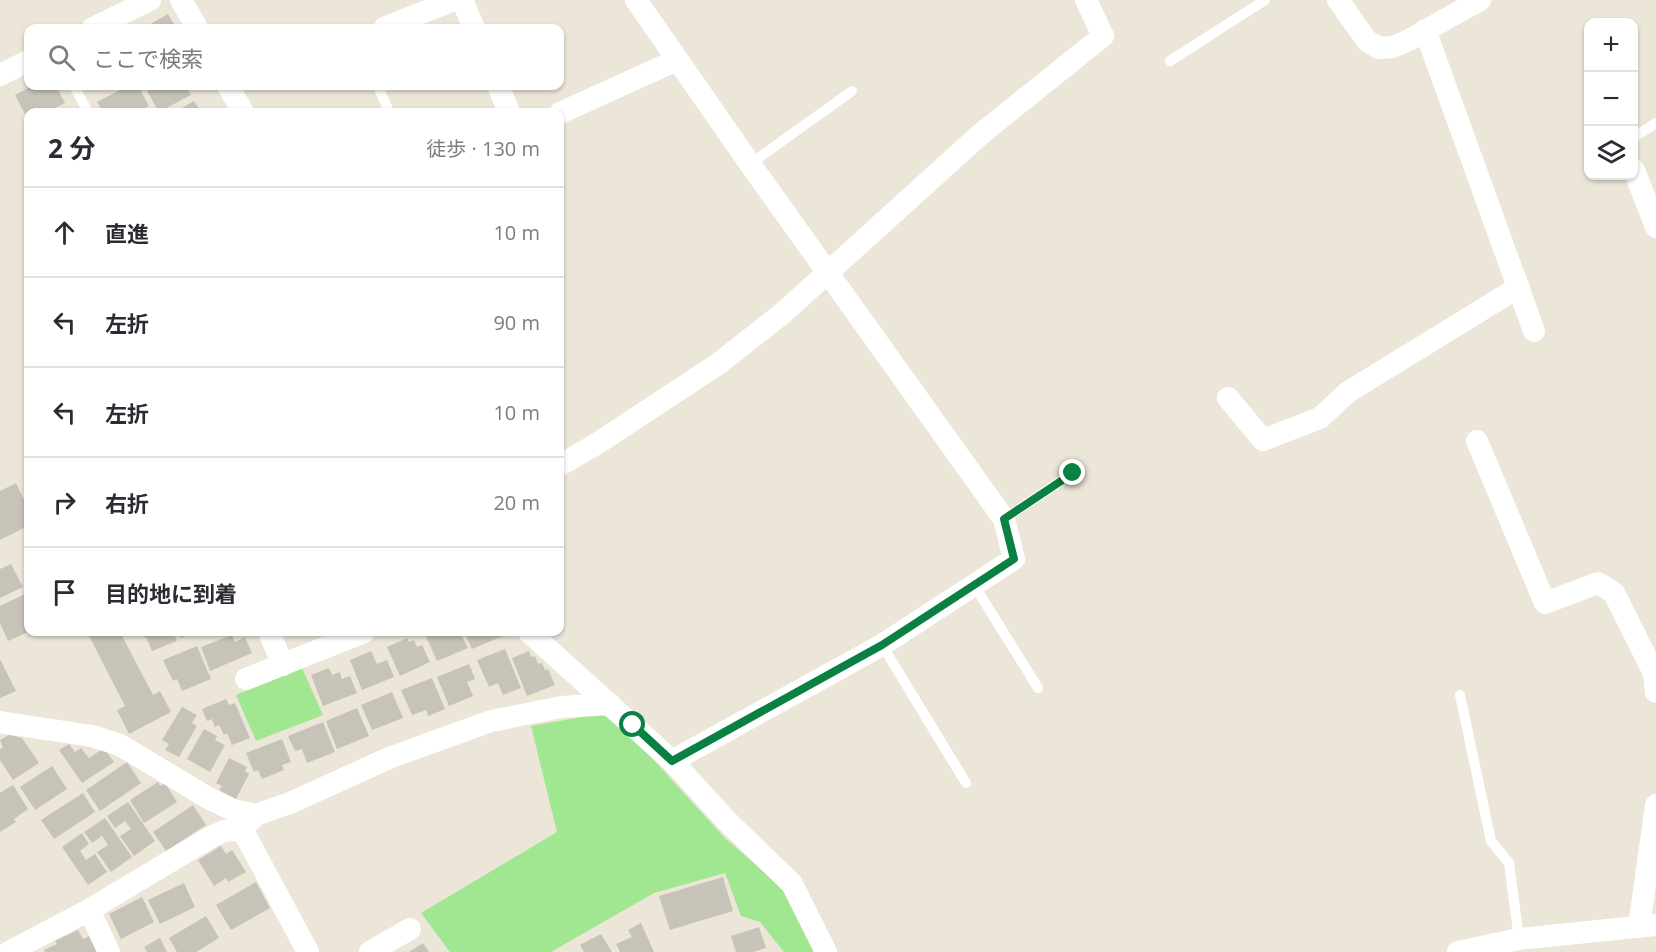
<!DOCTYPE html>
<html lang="ja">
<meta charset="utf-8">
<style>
:root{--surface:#fff;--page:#f2f2f3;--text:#2b2b33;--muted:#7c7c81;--line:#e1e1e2}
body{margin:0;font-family:"Open Sans","Noto Sans JP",sans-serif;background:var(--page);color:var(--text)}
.controls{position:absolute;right:18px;top:18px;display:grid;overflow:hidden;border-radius:12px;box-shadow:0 2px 4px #0004}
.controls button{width:54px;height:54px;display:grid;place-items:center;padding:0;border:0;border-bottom:2px solid var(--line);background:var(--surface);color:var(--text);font:30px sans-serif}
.stop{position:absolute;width:18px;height:18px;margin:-14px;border:4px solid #0b8043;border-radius:50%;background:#fff}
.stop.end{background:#0b8043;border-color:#fff;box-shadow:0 2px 6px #0008}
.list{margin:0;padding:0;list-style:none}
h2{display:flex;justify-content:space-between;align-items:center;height:78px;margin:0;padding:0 24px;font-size:26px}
h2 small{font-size:20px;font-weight:400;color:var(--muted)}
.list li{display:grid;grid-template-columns:39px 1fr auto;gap:18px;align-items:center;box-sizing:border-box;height:90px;padding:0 24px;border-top:2px solid var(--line)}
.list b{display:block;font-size:22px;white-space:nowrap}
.list em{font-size:20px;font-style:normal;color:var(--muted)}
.icon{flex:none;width:33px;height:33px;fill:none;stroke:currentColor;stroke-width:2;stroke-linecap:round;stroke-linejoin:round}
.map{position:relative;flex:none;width:1656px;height:952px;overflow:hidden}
.search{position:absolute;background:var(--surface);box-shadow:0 2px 4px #0004;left:24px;top:24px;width:540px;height:66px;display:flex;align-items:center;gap:15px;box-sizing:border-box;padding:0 21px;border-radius:12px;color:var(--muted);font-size:22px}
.panel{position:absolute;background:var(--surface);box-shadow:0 2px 4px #0004;left:24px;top:108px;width:540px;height:528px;border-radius:12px}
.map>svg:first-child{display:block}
</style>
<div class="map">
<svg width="1656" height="952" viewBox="0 0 1656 952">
<rect width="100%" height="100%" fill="#ece6d8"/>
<path fill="#a1e691" d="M302 668 323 715 256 741 236 695Z
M610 712 725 838 784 890 818 952H784L760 922 741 916 725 873 654 893 551 952H450L421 913 557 832 531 726Z"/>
<path fill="#c7c3b8" d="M168 14 176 28H148L147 26Z
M32 86H56L65 103 47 112H28V120L15 95Z
M128 86H138L149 106 136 112H103L97 102Z
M156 86H185L191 95 159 112 147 91Z
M194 101 201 112H175Z
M16 483 28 508V526L0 540V491Z
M11 564 23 587 0 598V569Z
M25 594 28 602V632L8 641 0 623V606Z
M87 632H120L153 695 160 691 171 712 129 734 117 710 125 706Z
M141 632H173L177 641 152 651 146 637 144 638Z
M179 632H197L181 638Z
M424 632H452L454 635 460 632 468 648 437 661Z
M464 632H502L503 636 472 649Z
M232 635 235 642 245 637 252 653 210 671 201 647Z
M407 638 409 642 414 640 417 647 422 645 430 662 400 676 387 647Z
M197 646 211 679 182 691 177 679 173 681 163 660Z
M505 649 521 688 503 695 498 683 489 687 477 660Z
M371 651 377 664 387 660 394 677 362 690 350 660Z
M529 651 531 657 535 656 538 664 542 663 545 670 548 669 555 685 527 696 512 658Z
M0 659 16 691 0 698Z
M469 664 475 679 467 682 473 696 449 706 437 677Z
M329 668 332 675 340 672 342 679 350 676 357 693 323 706 311 675Z
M432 678 445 709 428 716 426 710 412 715 401 690Z
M392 692 403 718 372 730 361 705Z
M226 699 229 705 235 703 250 738 232 745 227 733 224 735 219 725 215 727 212 719 207 721 202 709Z
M182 707 197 715 192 723 197 726 179 757 165 750 169 744 162 740Z
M357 708 369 736 337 749 326 721Z
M323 722 335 752 307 763 302 749 295 751 288 736Z
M204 729 217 736 215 740 225 745 210 772 187 759Z
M9 735 22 738 39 763 13 780 0 760V749L3 748 0 740Z
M282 739 291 762 282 765 284 770 262 779 258 770 254 772 246 753Z
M69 744 75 752 81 748 89 758 104 748 114 762 82 783 59 750Z
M229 758 247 767 245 771 249 774 236 799 219 790 222 786 216 783Z
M127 762 141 783 100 811 86 790Z
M52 766 67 789 35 810 20 787Z
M158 782 160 786 165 783 177 802 144 823 130 800Z
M13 785 28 809 14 819 16 822 0 832V793Z
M83 793 95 812 54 839 41 820Z
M128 802 155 841 134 856 120 836 131 829 125 821 115 828 107 816Z
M193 805 206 825 166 851 153 832Z
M105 818 132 857 111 872 97 852 108 845 102 836 92 843 84 832Z
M82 833 89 844 80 851 86 860 95 854 107 872 88 885 62 847Z
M221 846 226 854 232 850 246 872 228 882 226 878 214 886 198 860Z
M723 877 733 911 670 930 659 896Z
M256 882 270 908 231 930 216 905Z
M184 883 195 907 160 924 148 900Z
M142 897 154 922 121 939 109 914Z
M206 916 219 938 196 952H177L169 938Z
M641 923 654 952H620L616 944 632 937 628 930Z
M759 927 766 948 753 952H736L731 936Z
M78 930 83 939 89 936 97 952H45L44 950 57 944 55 941Z
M601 934 612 952H584L580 945Z
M160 938 167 952H147L144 947Z
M423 943 429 952H409Z"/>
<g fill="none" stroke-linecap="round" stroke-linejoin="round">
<path stroke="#fff" stroke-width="10" d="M1170 61 1265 0
M74 86 88 112
M378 86 389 112
M1634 137 1656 123
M750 164 852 91
M1004 519 1073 473
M974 585 1038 688
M882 645 966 783
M1460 695 1491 841 1509 863 1519 939"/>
<path stroke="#fff" stroke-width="22" d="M181 0 197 28
M462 0 474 28
M636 0 750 164 1004 519 1014 559 882 645 672 761
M1338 0 1367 41 1379 48 1393 47 1409 40 1480 0
M93 28 150 0
M384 28 454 0
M1425 30 1534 331
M0 75 28 61
M228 86 243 112
M498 86 509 112
M560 113 677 60
M1634 170 1656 227
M1228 398 1263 440 1320 418 1348 392 1519 287
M1477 441 1545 603 1598 583 1614 593 1654 673 1656 692
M560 465 595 445 718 364 783 313 982 133 1103 36 1086 0
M269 632 283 665
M529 632 672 761 727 821 792 884 826 952
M246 679 364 632
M0 722 92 736 120 745 210 799 233 810 256 815 290 803 389 758 491 721 561 707 610 704
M242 829 308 952
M89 910 109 952
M1639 927 1656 805
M9 952 89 910 211 837 224 831 242 829 256 815
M370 952 410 929
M1458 952 1519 939 1656 925"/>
</g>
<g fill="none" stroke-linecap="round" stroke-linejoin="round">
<path stroke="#0b8043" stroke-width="8" d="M633 725 672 761 882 645 1014 559 1004 519 1073 473"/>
</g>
</svg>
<div class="controls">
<button>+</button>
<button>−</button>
<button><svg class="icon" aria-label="layers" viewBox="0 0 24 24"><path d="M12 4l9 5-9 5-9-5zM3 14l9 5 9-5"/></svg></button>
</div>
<div class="stop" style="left:633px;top:725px"></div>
<div class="stop end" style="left:1073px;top:473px"></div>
<div class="search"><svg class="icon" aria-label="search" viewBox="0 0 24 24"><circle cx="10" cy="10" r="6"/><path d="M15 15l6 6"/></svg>ここで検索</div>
<section class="panel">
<h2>2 分<small>徒歩 · 130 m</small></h2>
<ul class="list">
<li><svg class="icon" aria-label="ahead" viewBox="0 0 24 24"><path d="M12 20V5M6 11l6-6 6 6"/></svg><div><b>直進</b></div><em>10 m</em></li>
<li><svg class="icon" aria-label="left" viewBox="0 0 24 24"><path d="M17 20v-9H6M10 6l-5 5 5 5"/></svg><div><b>左折</b></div><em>90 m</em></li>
<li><svg class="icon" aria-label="left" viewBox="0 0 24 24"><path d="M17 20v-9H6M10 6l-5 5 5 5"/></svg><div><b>左折</b></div><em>10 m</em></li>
<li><svg class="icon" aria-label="right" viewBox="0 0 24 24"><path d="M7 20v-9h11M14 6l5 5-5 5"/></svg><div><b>右折</b></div><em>20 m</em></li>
<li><svg class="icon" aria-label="arrive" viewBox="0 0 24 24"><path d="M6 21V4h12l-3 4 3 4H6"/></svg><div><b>目的地に到着</b></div></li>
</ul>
</section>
</div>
